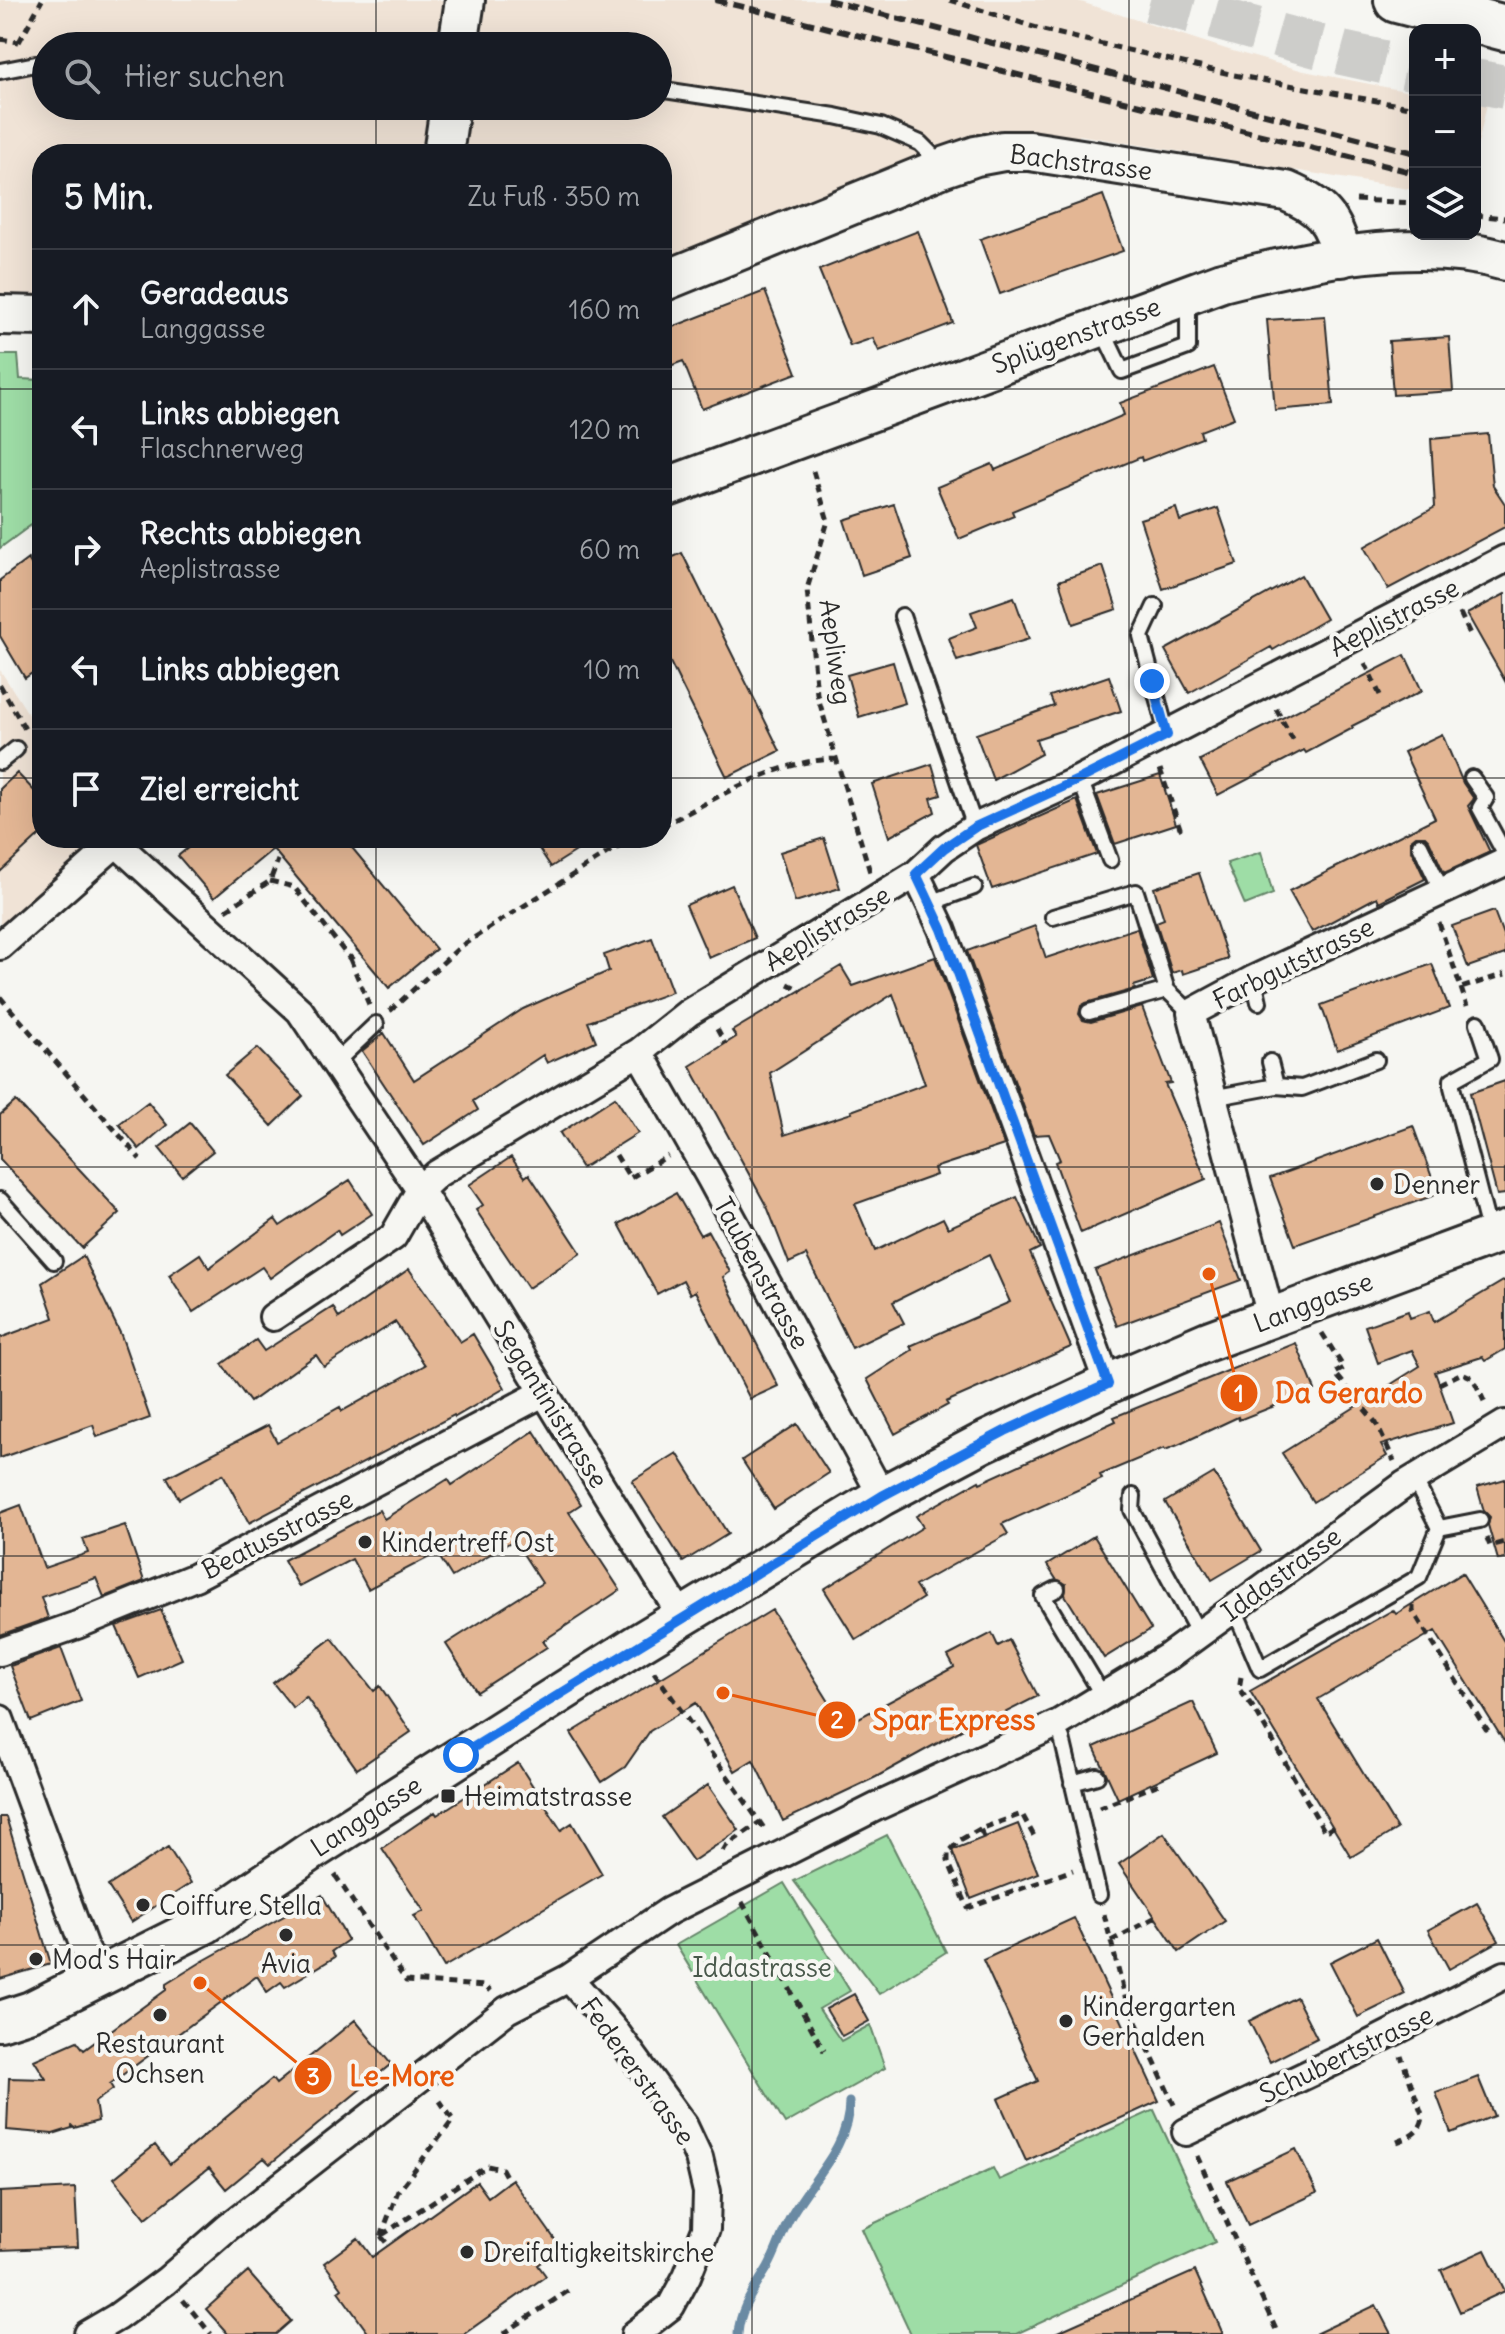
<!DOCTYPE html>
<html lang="de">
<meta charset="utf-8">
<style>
:root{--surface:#171b24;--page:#242831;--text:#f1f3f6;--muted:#9ea1a6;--line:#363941}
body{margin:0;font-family:Delius,sans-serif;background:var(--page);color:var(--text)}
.controls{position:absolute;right:24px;top:24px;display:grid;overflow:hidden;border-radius:16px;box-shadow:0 8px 32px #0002}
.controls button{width:72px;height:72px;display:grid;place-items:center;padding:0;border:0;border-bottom:2px solid var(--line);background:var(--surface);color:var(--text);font:40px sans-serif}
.stop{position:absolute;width:24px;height:24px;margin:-18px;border:6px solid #1a73e8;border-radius:50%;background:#fff}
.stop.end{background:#1a73e8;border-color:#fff;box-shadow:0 2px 8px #0008}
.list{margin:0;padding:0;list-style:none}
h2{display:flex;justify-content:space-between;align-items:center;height:104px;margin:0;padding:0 32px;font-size:34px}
h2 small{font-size:26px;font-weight:400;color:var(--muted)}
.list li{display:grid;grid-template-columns:52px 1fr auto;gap:24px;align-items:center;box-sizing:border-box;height:120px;padding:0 32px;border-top:2px solid var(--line)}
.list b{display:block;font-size:30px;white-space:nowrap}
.list p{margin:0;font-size:26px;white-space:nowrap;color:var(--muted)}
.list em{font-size:26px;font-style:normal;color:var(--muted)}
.icon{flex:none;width:44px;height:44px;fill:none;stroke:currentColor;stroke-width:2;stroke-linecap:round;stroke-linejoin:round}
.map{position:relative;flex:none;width:1505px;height:2334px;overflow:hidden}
.search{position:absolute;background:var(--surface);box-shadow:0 8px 32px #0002;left:32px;top:32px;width:640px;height:88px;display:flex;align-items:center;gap:20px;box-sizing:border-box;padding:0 28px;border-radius:44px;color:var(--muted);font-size:30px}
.panel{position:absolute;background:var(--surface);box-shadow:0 8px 32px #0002;left:32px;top:144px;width:640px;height:704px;border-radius:32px}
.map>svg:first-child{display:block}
</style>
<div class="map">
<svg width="1505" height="2334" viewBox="0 0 1505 2334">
<rect width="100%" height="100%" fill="#f6f6f2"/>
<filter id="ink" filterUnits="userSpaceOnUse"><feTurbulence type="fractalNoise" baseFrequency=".0125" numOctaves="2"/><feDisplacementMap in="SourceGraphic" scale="16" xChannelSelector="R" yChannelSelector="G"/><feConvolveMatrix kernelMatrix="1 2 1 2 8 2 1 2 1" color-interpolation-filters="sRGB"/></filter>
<g filter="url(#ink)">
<path fill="#f0e3d6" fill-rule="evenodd" d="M0 0H1075L1229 50 1304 71 1415 93V190L1079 135 1077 157 1030 151 662 282V154H42V316L0 315ZM46 46H658V106H46Z
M1475 102 1487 104 1475 157Z
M0 670 42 735V838H109L0 942Z"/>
<path fill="#9edda6" stroke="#648468" stroke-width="2" d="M0 355H18L20 379 42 380V517L0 548Z
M1261 852 1273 894 1245 905 1227 863Z
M887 1835 946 1952 879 1994 794 1881Z
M784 1883 850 1991 819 2009 841 2041 870 2025 885 2068 785 2124 676 1945Z
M1154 2110 1215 2242 1016 2334H911L862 2229 993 2168 999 2180Z"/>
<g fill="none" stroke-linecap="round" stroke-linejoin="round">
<path stroke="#6b8aa3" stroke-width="9" d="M738 2334C740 2307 755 2289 768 2267 777 2251 782 2232 791 2216 812 2178 849 2148 849 2102"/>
</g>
<path fill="#e3b694" stroke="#2b2b2b" stroke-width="2" fill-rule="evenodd" d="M1103 195 1123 251 1000 294 980 239Z
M918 231 953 323 879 351 873 338 850 346 819 270Z
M765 291 797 373 702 409 683 361 662 369V331Z
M1325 316 1333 405 1275 410 1267 320Z
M1449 337 1453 391 1393 395 1389 341Z
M1214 367 1234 418 1200 431 1202 438 1142 461 1141 457 1012 511 1014 516 959 539 937 487 992 464 995 470 1124 415 1120 403Z
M1488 434 1493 486 1505 504V527L1388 589 1364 547 1435 507 1431 439Z
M894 504 912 558 862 575 844 520Z
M1176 508 1180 521 1218 508 1237 564 1163 589 1140 519Z
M682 553 780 751 727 777 662 646V562Z
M28 559 42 582V666L25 678 0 636V580Z
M1103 566 1117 609 1073 624 1059 581Z
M1301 575 1326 619 1273 650 1271 647 1189 693 1165 650Z
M1505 594V681L1467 614Z
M1014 597 1029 639 957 661 949 638 977 627 971 612Z
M1405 655 1422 691 1352 726 1353 728 1306 753 1304 750 1218 795 1200 760Z
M893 662 905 703 859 717 847 675Z
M1109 676 1121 711 1036 739 1041 754 993 780 976 734 1054 706 1050 696Z
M1442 734 1463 783 1474 799 1468 806 1490 852 1444 873 1429 840 1425 836H1416L1411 840V849L1425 879 1379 902 1377 897 1312 932 1289 891 1435 818 1404 752Z
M932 764 941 795 931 798 935 812 889 837 872 784Z
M17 773 42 799V833L0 872V789Z
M1160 775 1176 824 1115 844 1097 795Z
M1077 800 1097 854 992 889 976 845Z
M200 838H344L436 949 389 988 273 849 214 898 178 856Z
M532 838H597L551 867Z
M824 838 840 888 795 902 780 852Z
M1199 873 1228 959 1183 974 1182 970 1172 973 1156 922 1164 919 1154 888Z
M732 885 755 938 709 958 686 905Z
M1494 911 1505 940V954L1468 967 1452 926Z
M1035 926 1046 958 1137 928 1153 980 1134 986 1135 989 1086 1003 1081 1006 1079 1014 1083 1020 1091 1022 1142 1007 1171 1083 1165 1084 1206 1179 1081 1233 1055 1162 1060 1160 1049 1134 1034 1135 967 951Z
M652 938 672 992 588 1022 596 1041 547 1063 543 1055 473 1101 478 1110 424 1145 362 1051 384 1033 414 1080 523 1009 609 971 604 955Z
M935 957 1004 1145 934 1168 936 1175 855 1204 875 1251 943 1218 948 1228 1017 1197 1040 1248 1030 1253 1071 1347 946 1402 948 1405 895 1434 867 1379 912 1350 910 1346 1010 1302 989 1255 893 1302 904 1323 852 1348 806 1255 789 1263 768 1209 690 1066 736 1037 732 1031 841 966 853 986ZM893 994 925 1084 851 1111 852 1113 784 1135 770 1073Z
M1432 964 1449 1008 1337 1050 1321 1005Z
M257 1048 303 1096 272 1126 225 1075Z
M1505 1081V1194L1497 1195 1470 1093Z
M615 1097 638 1133 582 1168 560 1133Z
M16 1101 120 1213 82 1248 0 1159V1115Z
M148 1102 167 1125 139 1149 119 1124Z
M190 1123 213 1151 182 1176 159 1148Z
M1413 1126 1438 1194 1295 1245 1270 1178Z
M511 1157 525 1177 529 1174 581 1253 528 1288 476 1210 483 1205 469 1185Z
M350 1180 372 1214 340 1235 337 1230 270 1278 262 1267 193 1312 169 1275 200 1254 209 1268 275 1219 280 1226Z
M676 1193 700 1235 708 1231 730 1272 723 1277 778 1386 750 1399 695 1291 690 1294 683 1280 657 1294 619 1224Z
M1219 1223 1241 1280 1117 1326 1095 1270Z
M83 1256 121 1335 150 1418 97 1437 93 1425 0 1458V1338L54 1318 42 1283Z
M409 1269 460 1342 473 1334 505 1388 455 1417 454 1415 249 1523 223 1474 179 1499 167 1477 268 1425 277 1442 340 1407 342 1411 425 1365 395 1322 324 1367 316 1355 250 1402 222 1364 256 1340 264 1351 333 1307 339 1318Z
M1505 1280V1349L1485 1361 1482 1357 1435 1372 1453 1423 1381 1445 1387 1456 1313 1502 1282 1453 1420 1366 1412 1350 1378 1363 1365 1326 1408 1311 1410 1318 1430 1311 1434 1322Z
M1296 1343 1315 1390 1239 1420 1238 1417 1178 1445 1165 1450 1164 1448 1100 1475 1102 1479 1002 1524 1008 1534 915 1586 923 1598 856 1640 824 1589 923 1527 916 1516 979 1481 980 1483 1116 1421 1114 1417Z
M797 1424 829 1473 774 1509 742 1460Z
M534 1431 581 1504 569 1512 620 1590 543 1641 547 1647 477 1692 446 1644 542 1583 514 1540 452 1577 437 1553 368 1589 352 1559 299 1587 284 1560 379 1510 384 1519 448 1479 452 1485Z
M677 1453 728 1534 683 1562 632 1481Z
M1214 1473 1261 1551 1212 1580 1165 1502Z
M1505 1479V1559L1498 1560 1488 1525 1490 1517 1484 1511 1477 1487Z
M21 1505 44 1568 88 1553 83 1539 125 1525 144 1581 104 1597 96 1578 41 1597 48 1618 0 1635V1513Z
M1094 1536 1151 1629 1104 1658 1065 1595 1066 1584 1056 1579 1047 1565Z
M1462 1573 1505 1643V1743L1435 1631 1318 1699 1397 1829 1351 1857 1250 1691 1393 1610 1396 1614Z
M161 1610 182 1659 139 1678 116 1626Z
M772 1610 844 1726 954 1667 948 1656 992 1633 998 1646 1009 1640 1038 1696 967 1732 965 1728 876 1777 783 1821 753 1760 735 1771 696 1703 650 1731 625 1767 602 1782 571 1733Z
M332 1638 374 1691 380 1686 411 1732 357 1769 306 1697 293 1708 273 1683Z
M61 1648 81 1701 31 1721 10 1666Z
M1193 1702 1217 1753 1118 1799 1094 1747Z
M518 1763 561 1830 572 1823 602 1874 444 1967 414 1916 424 1911 382 1848 435 1812 437 1815Z
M708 1785 739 1830 693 1861 662 1817Z
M0 1817H6L51 1964 0 1979Z
M1018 1824 1038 1873 971 1899 952 1850Z
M1164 1833 1225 1921 1179 1952 1119 1864Z
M168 1847 191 1883 131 1922 108 1886Z
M322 1895 348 1940 332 1951 335 1957 285 1987 281 1982 267 1992 257 1976 110 2084 113 2089 95 2102 98 2121 74 2128 72 2126V2128L53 2134 7 2130 9 2078 46 2079 34 2060 77 2041 84 2050 166 1990V1984L203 1961Z
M1477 1903 1499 1941 1449 1969 1428 1930Z
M1074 1918 1159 2101 1026 2161 998 2099 1038 2081 983 1960Z
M1377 1938 1405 1994 1358 2017 1330 1962Z
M854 1994 869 2021 842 2036 826 2009Z
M1296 1997 1317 2038 1270 2062 1249 2021Z
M355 2020 391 2064 270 2164 264 2158 226 2189 209 2168 146 2218 114 2178 155 2145 170 2164 272 2079 276 2084Z
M1478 2077 1494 2116 1451 2133 1436 2093Z
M1296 2149 1317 2193 1248 2225 1227 2181Z
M512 2179 561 2248 538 2265 546 2276 464 2334H369L338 2291 342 2288 324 2263 358 2238 372 2257 477 2182 488 2197Z
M75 2188 78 2247 0 2250V2192Z
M1485 2250 1505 2291 1460 2312 1441 2270Z
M1195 2271 1223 2334H1053Z
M248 2272 291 2321 276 2334H228L206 2309Z
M1376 2305 1391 2334H1315Z"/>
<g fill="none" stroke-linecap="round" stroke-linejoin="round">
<path stroke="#cdcdca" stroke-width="44" stroke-dasharray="44 22" stroke-linecap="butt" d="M1150 0 1342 53 1415 69
M1475 81 1505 87"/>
<g stroke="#2b2b2b" stroke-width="20">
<path id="lane" d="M0 71 46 62
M658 89 835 116 881 126 920 143 941 164
M1102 329 1122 371 1188 347V296
M1155 606 1141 636 1167 735
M902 616 975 827
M0 762 16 749
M1472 778 1486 798 1480 808 1505 854
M1080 779 1110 860
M1420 845 1442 891
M930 903 974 887
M1053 917 1136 892 1167 990 1191 1013
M1254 979 1259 1002
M1089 1012 1167 990
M1478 1023 1490 1059 1452 1080V1087L1490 1234
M335 1063 376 1024
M1276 1086 1302 1088 1376 1060
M1212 1098 1276 1086 1270 1062
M0 1200 54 1261
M1414 1479 1439 1528 1480 1520
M1133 1496 1132 1510 1199 1634
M1057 1589 1043 1596 1103 1696
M1234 1608 1260 1669 1419 1577 1439 1528
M1062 1738 1099 1895
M1072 1783 1097 1776"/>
</g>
<g stroke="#2b2b2b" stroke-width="32">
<path id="street" d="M116 843 300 1011 420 1190 682 1617
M916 874 942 929 1108 1384
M0 946 122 838
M639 1052 711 1179 882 1496
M273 1317 393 1237 420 1190 437 1174 639 1052 688 1013 916 874 944 848 975 827 1080 779 1505 559
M1271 1317 1191 1013 1254 979 1505 862
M0 1652 77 1625 195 1577 543 1393
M0 1719 84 1947 101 1977
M569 1978 615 2031 684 2126 699 2158 707 2192 706 2229 687 2276 671 2306 635 2334
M1186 2132 1352 2053 1505 1975
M88 2334 117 2317 166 2281 227 2228 507 2010 569 1978 669 1911 876 1807 1059 1723 1169 1656 1404 1485 1505 1424"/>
</g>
<g stroke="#2b2b2b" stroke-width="44">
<path id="secondary" d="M458 46 465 0
M443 154 450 106
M662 282 944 167 976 156 1003 151H1030L1286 191C1321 206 1334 219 1342 257
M0 315 42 316
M662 489 1222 282C1309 260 1417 235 1505 261
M0 2021 31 2011 205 1924 310 1852 636 1645 882 1496 982 1443 1108 1384 1208 1341 1505 1231"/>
</g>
<g stroke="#2b2b2b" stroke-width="50">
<path id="highway" d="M1397 0 1505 28"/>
</g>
<path stroke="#2b2b2b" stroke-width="5" stroke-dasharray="8 6" stroke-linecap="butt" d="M950 0 1043 30 1234 75 1415 108
M0 39 19 42
M19 42 42 0
M1356 200 1415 203
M1475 215 1505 218
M813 471 828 521 807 589 817 694 870 872
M1460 613 1470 634
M1365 663 1380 695
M0 685 25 729
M1276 709 1293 740
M1160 769 1180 828 1175 830
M662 826C717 799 774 760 836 759
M270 881 294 887 350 959 358 951
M226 910 270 881 278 860
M1439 923 1461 988 1505 974
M350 959 370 1007
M788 984 802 991
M1461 988 1467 1006
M0 997 140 1159
M390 1011 461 946 607 853 637 838
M717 1029 725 1044
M616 1155 630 1178 668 1156
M1322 1333 1344 1368 1335 1373 1376 1423 1394 1461
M1439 1384 1462 1373 1473 1378 1485 1403
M1487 1538 1490 1546 1505 1542
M1413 1605V1611L1486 1729 1493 1724
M654 1672 766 1831
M1241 1677 1239 1689 1255 1710 1325 1832 1333 1827
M1099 1808 1159 1784
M980 1829 960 1840 948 1853V1861L968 1908 1073 1870
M984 1837 980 1829 1022 1814 1035 1838
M723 1851 726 1846 760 1822
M335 1875 406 1981 485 1986 490 1991
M742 1902 824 2051
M1104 1914 1126 2000 1175 2107
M1111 1941 1156 1917
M1397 2142C1410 2137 1421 2132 1423 2117L1401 2056
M1197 2156 1278 2334
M382 2235 487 2166 502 2169 509 2182
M381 2236 398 2191 453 2120 440 2101
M381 2236 388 2245
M183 2300 211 2334
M503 2334 571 2289"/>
<use href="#lane" stroke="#f6f6f2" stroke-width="14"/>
<use href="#street" stroke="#f6f6f2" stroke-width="26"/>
<use href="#secondary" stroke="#f6f6f2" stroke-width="38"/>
<use href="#highway" stroke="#f6f6f2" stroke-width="44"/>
<path stroke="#2b2b2b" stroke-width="6" stroke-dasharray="12 6" stroke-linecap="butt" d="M715 0 1415 173
M827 0 1415 153"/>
</g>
</g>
<g fill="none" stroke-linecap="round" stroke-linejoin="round" filter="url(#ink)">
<path stroke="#1a73e8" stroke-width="10" d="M461 1755 882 1496 1005 1431 1108 1384 942 929 916 874 944 848 975 827 1080 779 1167 735 1152 681"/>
</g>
<path fill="none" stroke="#2b2b2b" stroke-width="2" stroke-opacity="0.55" d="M376 0V46M752 0V2334M1129 0V2334M376 106V154M0 389H42M662 389H1505M0 778H42M662 778H1505M376 838V2334M0 1167H1505M0 1556H1505M0 1945H1505"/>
<g fill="#2b2b2b" stroke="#f6f6f2" stroke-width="3">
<circle cx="1377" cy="1184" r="8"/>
<circle cx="365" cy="1542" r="8"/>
<rect x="440" y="1788" width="16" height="16" rx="4"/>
<circle cx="143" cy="1905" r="8"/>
<circle cx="286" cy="1935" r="8"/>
<circle cx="36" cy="1959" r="8"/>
<circle cx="160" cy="2015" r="8"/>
<circle cx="1066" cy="2021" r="8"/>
<circle cx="467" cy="2252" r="8"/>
</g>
<g text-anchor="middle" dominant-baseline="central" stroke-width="8" stroke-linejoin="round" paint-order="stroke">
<g font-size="26" fill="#2b2b2b" stroke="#f6f6f2">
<text transform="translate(1081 162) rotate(7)">Bachstrasse</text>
<text transform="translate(1076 335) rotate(-20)">Splügenstrasse</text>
<text transform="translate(1394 617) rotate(-27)">Aeplistrasse</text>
<text transform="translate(836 652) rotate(82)">Aepliweg</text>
<text transform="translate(827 928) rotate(-31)">Aeplistrasse</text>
<text transform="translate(1293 963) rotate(-26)">Farbgutstrasse</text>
<text transform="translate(762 1273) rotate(61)">Taubenstrasse</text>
<text transform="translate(1313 1302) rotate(-21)">Langgasse</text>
<text transform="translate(551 1404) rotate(58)">Segantinistrasse</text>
<text transform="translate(277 1534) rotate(-27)">Beatusstrasse</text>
<text transform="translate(1281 1574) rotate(-36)">Iddastrasse</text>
<text transform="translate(366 1816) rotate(-33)">Langgasse</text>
<text transform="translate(1346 2054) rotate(-26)">Schubertstrasse</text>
<text transform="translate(638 2071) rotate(54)">Federerstrasse</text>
</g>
<g font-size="26" fill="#2b2b2b" stroke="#f6f6f2" text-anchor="start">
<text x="1393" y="1184">Denner</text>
<text x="381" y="1542">Kindertreff Ost</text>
<text x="464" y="1796">Heimatstrasse</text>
<text x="159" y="1905">Coiffure Stella</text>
<text x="52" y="1959">Mod's Hair</text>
<text x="286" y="1963" text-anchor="middle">Avia</text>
<text x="1082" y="2006">Kindergarten<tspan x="1082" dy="30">Gerhalden</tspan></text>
<text x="160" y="2043" text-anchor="middle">Restaurant<tspan x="160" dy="30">Ochsen</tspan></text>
<text x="483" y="2252">Dreifaltigkeitskirche</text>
</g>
<g font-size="26" fill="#48584a" stroke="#f6f6f2">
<text x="762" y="1967">Iddastrasse</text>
</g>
</g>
<path fill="none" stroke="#e8590c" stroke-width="3" d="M1209 1274L1239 1393M723 1693L837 1720M200 1983L313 2076"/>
<g fill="#e8590c" stroke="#f6f6f2" stroke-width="3">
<circle cx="1209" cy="1274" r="8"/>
<circle cx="723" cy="1693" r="8"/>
<circle cx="200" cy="1983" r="8"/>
<circle cx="1239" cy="1393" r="20"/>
<circle cx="837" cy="1720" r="20"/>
<circle cx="313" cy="2076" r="20"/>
</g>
<g font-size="24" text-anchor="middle" font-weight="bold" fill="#fff">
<text x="1239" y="1402">1</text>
<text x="837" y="1728">2</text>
<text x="313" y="2085">3</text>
</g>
<g font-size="28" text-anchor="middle" font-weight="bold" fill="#e8590c" stroke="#f6f6f2" stroke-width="8" stroke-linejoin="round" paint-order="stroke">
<text x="1349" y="1403">Da Gerardo</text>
<text x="954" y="1730">Spar Express</text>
<text x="402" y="2086">Le-More</text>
</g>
</svg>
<div class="controls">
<button>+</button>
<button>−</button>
<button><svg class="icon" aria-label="layers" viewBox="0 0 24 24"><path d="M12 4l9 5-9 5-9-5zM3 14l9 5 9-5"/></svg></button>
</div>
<div class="stop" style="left:461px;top:1755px"></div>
<div class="stop end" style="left:1152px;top:681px"></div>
<div class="search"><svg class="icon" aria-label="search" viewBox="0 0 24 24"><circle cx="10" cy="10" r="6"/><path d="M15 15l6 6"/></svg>Hier suchen</div>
<section class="panel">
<h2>5 Min.<small>Zu Fuß · 350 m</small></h2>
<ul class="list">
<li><svg class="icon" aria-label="ahead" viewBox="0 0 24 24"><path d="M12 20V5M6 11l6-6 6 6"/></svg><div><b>Geradeaus</b><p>Langgasse</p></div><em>160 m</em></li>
<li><svg class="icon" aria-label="left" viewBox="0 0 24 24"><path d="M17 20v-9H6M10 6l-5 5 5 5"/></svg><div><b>Links abbiegen</b><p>Flaschnerweg</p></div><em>120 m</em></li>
<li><svg class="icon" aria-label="right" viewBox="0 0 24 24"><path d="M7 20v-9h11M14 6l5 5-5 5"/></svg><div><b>Rechts abbiegen</b><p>Aeplistrasse</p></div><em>60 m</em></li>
<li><svg class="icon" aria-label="left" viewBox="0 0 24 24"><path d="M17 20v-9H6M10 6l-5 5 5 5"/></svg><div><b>Links abbiegen</b></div><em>10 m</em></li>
<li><svg class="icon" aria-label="arrive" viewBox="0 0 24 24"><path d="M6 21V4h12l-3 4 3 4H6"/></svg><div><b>Ziel erreicht</b></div></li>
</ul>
</section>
</div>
